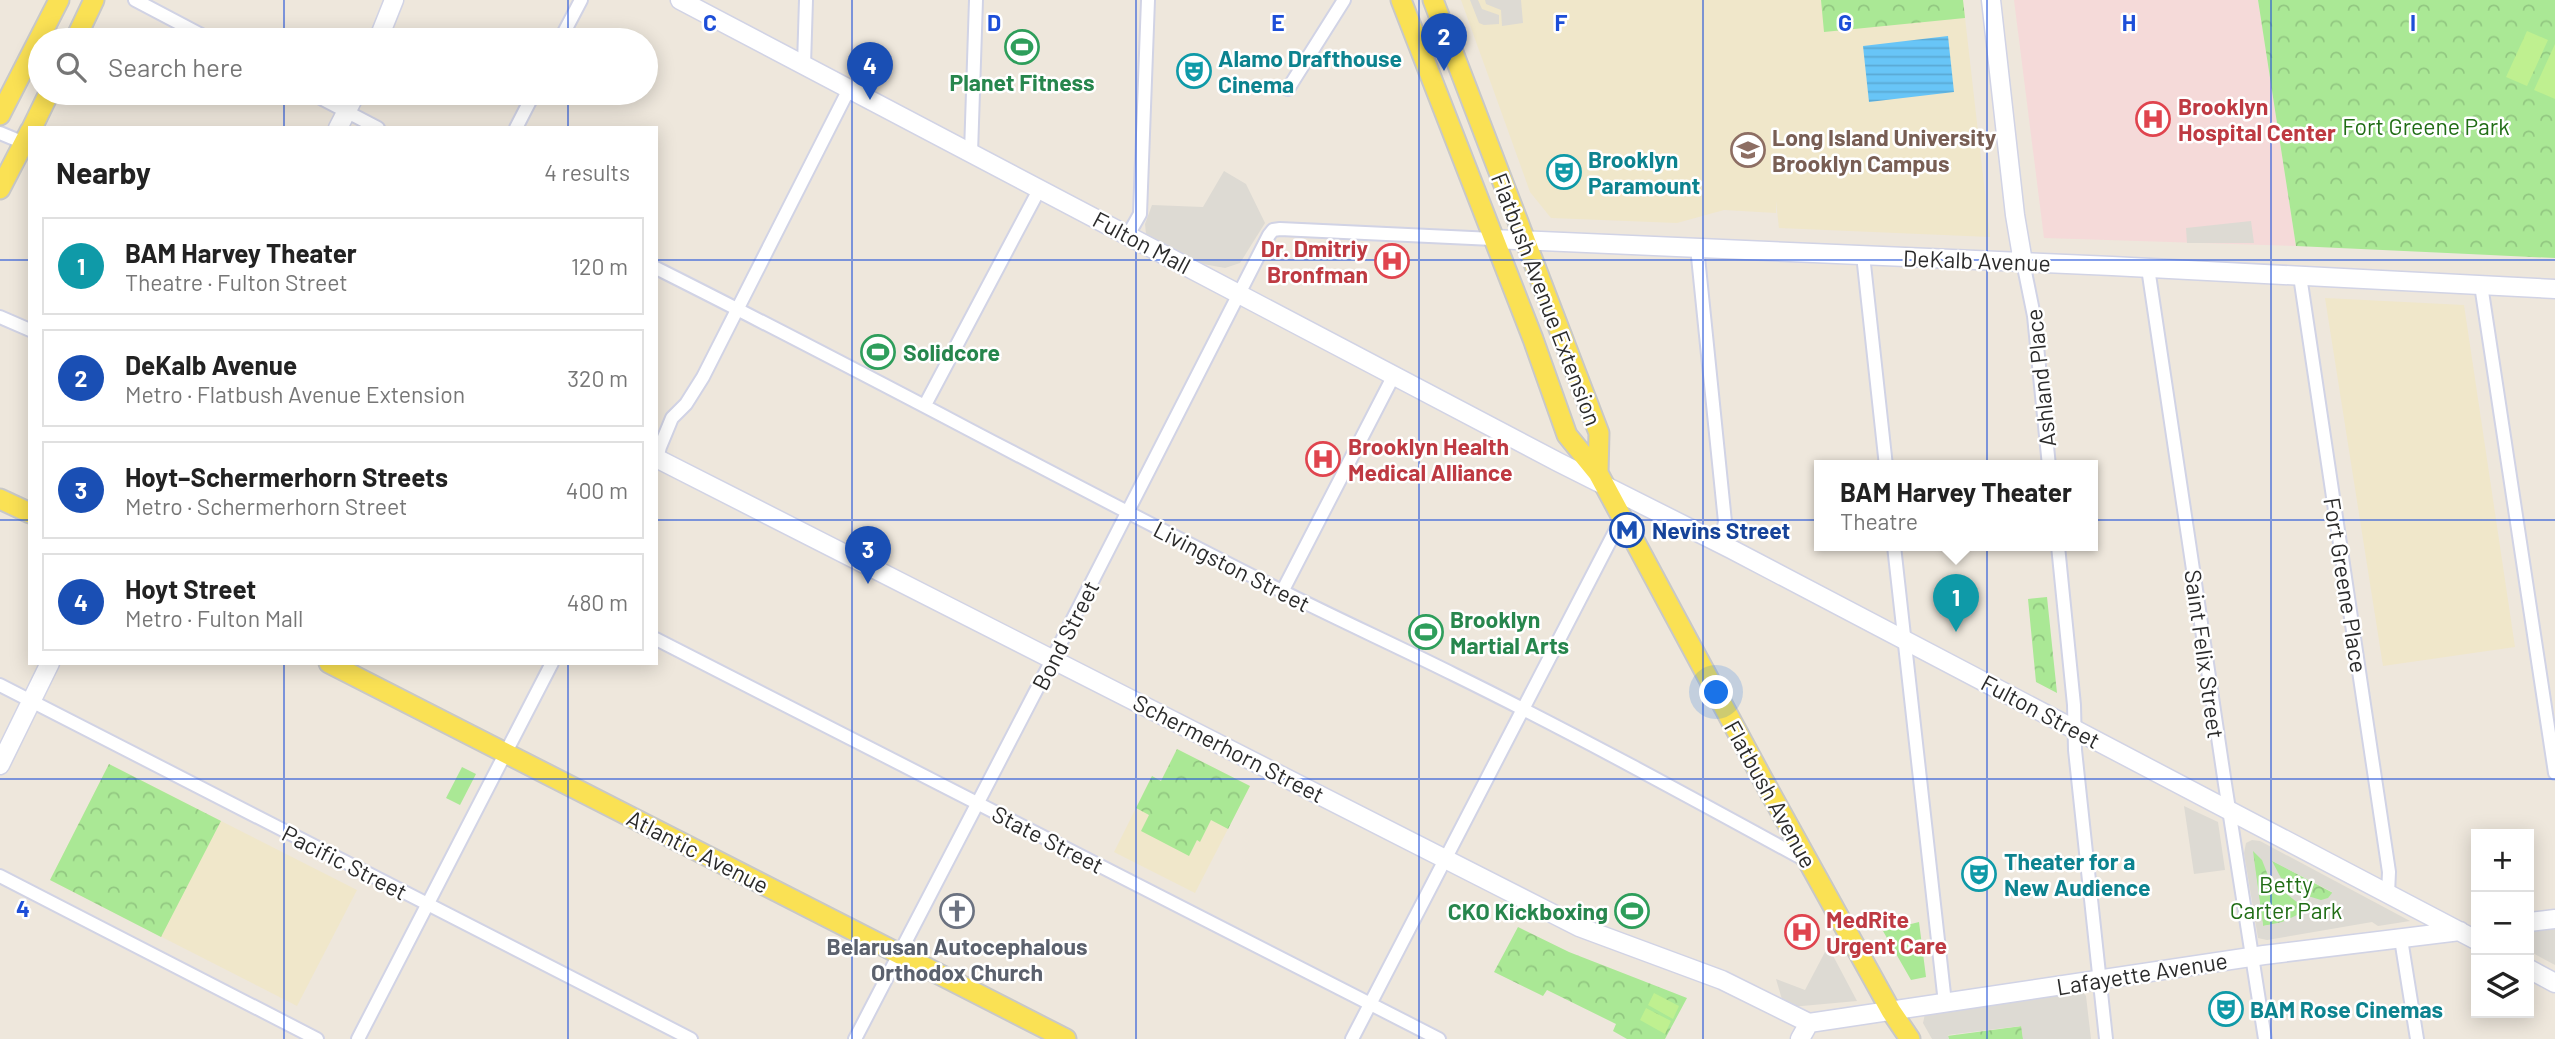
<!DOCTYPE html>
<meta charset="utf-8">
<style>
:root{--surface:#fff;--page:#f2f2f2;--text:#222;--muted:#767676;--line:#e0e0e0;--accent:#374cff}
body{margin:0;font-family:Barlow,sans-serif;background:var(--page);color:var(--text)}
.controls{position:absolute;right:21px;bottom:21px;display:grid;overflow:hidden;border-radius:0px;box-shadow:0 4px 18px #0003}
.controls button{width:63px;height:63px;display:grid;place-items:center;padding:0;border:0;border-bottom:2px solid var(--line);background:var(--surface);color:var(--text);font:35px sans-serif}
.you{position:absolute;left:1717px;top:693px;width:24px;height:24px;margin:-18px;border:5px solid #fff;border-radius:50%;background:#1a73e8;box-shadow:0 0 0 10px #1a73e833}
.badge{display:grid;place-items:center;width:46px;height:46px;border-radius:50%;background:var(--accent);color:#fff;font-size:23px;font-weight:700}
.pin{position:absolute;translate:-50% -58px;filter:drop-shadow(0 2px 4px #0008)}
.pin::after{content:'';position:absolute;top:37px;width:24px;height:21px;background:inherit;clip-path:polygon(0 0,100% 0,50% 100%)}
.popup{position:absolute;left:1814px;top:460px;width:284px;height:91px;box-sizing:border-box;display:grid;place-content:center;border-radius:0px;background:var(--surface);filter:drop-shadow(0 2px 5px #0005);font-size:23px;white-space:nowrap;color:var(--muted)}
.popup b{font-size:26px;color:var(--text)}
.popup::after{content:'';position:absolute;left:50%;top:100%;margin-left:-14px;border:14px solid transparent;border-top-color:var(--surface)}
.list{margin:0;padding:0;list-style:none}
h2{display:flex;justify-content:space-between;align-items:center;height:91px;margin:0;padding:0 28px;font-size:30px}
h2 small{font-size:23px;font-weight:400;color:var(--muted)}
.list li{display:grid;grid-template-columns:46px 1fr auto;gap:21px;align-items:center;box-sizing:border-box;height:98px;margin:0 14px 14px;padding:0 14px;border:2px solid var(--line);border-radius:0px}
.list b{display:block;font-size:26px;white-space:nowrap}
.list p{margin:0;font-size:23px;white-space:nowrap;color:var(--muted)}
.list em{font-size:23px;font-style:normal;color:var(--muted)}
.icon{flex:none;width:38px;height:38px;fill:none;stroke:currentColor;stroke-width:2;stroke-linecap:round;stroke-linejoin:round}
.map{position:relative;flex:none;width:2555px;height:1039px;overflow:hidden}
.search{position:absolute;background:var(--surface);box-shadow:0 4px 18px #0003;left:28px;top:28px;width:630px;height:77px;display:flex;align-items:center;gap:18px;box-sizing:border-box;padding:0 24px;border-radius:38px;color:var(--muted);font-size:26px}
.panel{position:absolute;background:var(--surface);box-shadow:0 4px 18px #0003;left:28px;top:126px;width:630px;height:539px;border-radius:0px}
.map>svg:first-child{display:block}
</style>
<div class="map">
<svg width="2555" height="1039" viewBox="0 0 2555 1039">
<defs>
<pattern id="park-crowns" width="20" height="18" patternUnits="userSpaceOnUse" patternTransform="scale(1.75)"><rect width="20" height="18" fill="#aae895"/><path d="M2 6a3 3 0 1 1 6 0M12 15a3 3 0 1 1 6 0" fill="none" stroke="#92c781"/></pattern>
<pattern id="water-rules" width="6" height="5" patternUnits="userSpaceOnUse" patternTransform="scale(1.75)"><rect width="6" height="5" fill="#68c5f7"/><path d="M0 2.5h6" fill="none" stroke="#5aa9d4"/></pattern>
</defs>
<rect width="100%" height="100%" fill="#eee7dc"/>
<path fill="#f0e7ca" d="M1461 0H1963L1990 237 1779 228 1776 201V213L1724 210 1677 223 1551 218 1530 192Z
M2325 298 2464 305 2515 647 2383 666Z
M1177 749 1250 786 1195 893 1114 852 1152 776 1161 781Z
M109 764 357 890 297 1006 50 880Z"/>
<path fill="#f5dad9" d="M2014 0H2258L2296 246 2044 238Z"/>
<path fill="url(#park-crowns)" d="M1821 0H1963L1965 18 1824 32Z
M2258 0H2555V258L2296 246Z
M2047 597 2057 693 2036 682 2028 599Z
M1177 749 1250 786 1228 829 1211 820 1200 842 1197 840 1189 856 1141 831 1149 815 1136 808 1152 776 1161 781Z
M109 764 221 821 161 937 50 880Z
M2252 850 2367 911 2263 926Z
M1518 927 1569 952 1687 998 1665 1039H1627L1613 1031 1616 1024 1547 990 1543 996 1494 972Z
M2022 1026 2023 1039H1949L1947 1036Z"/>
<path fill="#aae895" d="M462 767 476 774 460 805 446 798Z
M1919 922 1926 977 1911 980 1883 931Z"/>
<path fill="#bff090" d="M2527 31 2548 40 2527 86 2506 77Z
M2555 44V99L2534 90Z
M1654 993 1679 1006 1673 1019 1648 1005Z
M1646 1008 1671 1021 1665 1034 1640 1020Z"/>
<path fill="#dddad3" fill-rule="evenodd" d="M1470 0H1478L1482 9 1499 15V24L1484 25 1479 23Z
M1485 0H1521L1523 23 1502 26 1501 10 1486 4Z
M1224 171 1246 184 1265 223 1240 263 1225 268 1203 264 1154 240 1146 234 1145 224 1152 205 1203 207Z
M2251 221 2254 243H2187L2186 228Z
M2184 806 2218 822 2225 870 2194 874Z
M2252 840 2260 841 2410 921 2378 926 2372 922 2267 940 2258 938 2244 853 2246 843ZM2253 851 2262 860 2274 891H2283L2298 903 2300 909 2297 915 2282 922 2263 926ZM2272 861 2332 892V893L2328 898 2321 900 2308 896 2287 879 2281 878Z
M2555 928V965L2529 951V931Z
M1830 950 1857 1001 1791 1007 1783 1003 1776 979 1805 990 1825 952Z
M2081 990 2086 996 2091 1039H2023L2021 1026 1948 1035 1949 1039H1932L1923 1023 1925 1014Z"/>
<path fill="url(#water-rules)" d="M1948 36 1954 92 1869 102 1863 46Z"/>
<g fill="none" stroke-linecap="round" stroke-linejoin="round">
<g stroke="#d1d3e5" stroke-width="16">
<path id="street" d="M135 0 211 40
M560 40 581 0
M804 65 806 0
M1288 89 1344 0
M311 93 378 128
M516 128 534 93
M0 133 29 145
M971 153 976 0
M1128 235 1140 214 1148 0
M1697 247 1725 522 1720 544
M1863 255 1886 466
M2023 262 2034 316 2049 466
M656 268C862 371 1063 481 1268 584 1330 616 1393 644 1455 675 1573 733 1690 797 1805 860
M2148 268 2225 784 2265 1039
M2300 276 2389 872 2388 894
M2481 285 2555 773
M0 317 30 330
M925 405 1040 188
M656 462 660 447 672 418 686 404 703 377 849 89
M1894 546 1945 1003
M2058 546 2074 705 2075 750 2106 1039
M1282 592 1394 375
M656 639 1439 1039
M0 685 691 1039
M0 876 317 1039
M2401 939 2417 1039
M358 1039 552 663
M855 1039 1053 658 1269 235 1273 230 1280 229 1493 239
M1352 1039 1622 518"/>
</g>
<g stroke="#d1d3e5" stroke-width="21">
<path id="secondary" d="M680 0 1558 462 1731 549 2476 940
M1991 0 2015 215 2023 262
M378 40 394 0
M338 128 356 93
M1493 239 2112 266 2555 289
M656 458 1579 927 1722 980 1809 1023
M0 765 50 663
M2529 922 2555 919
M2529 969 2555 983
M1809 1023 2264 955 2460 931
M1800 1039 1809 1023"/>
</g>
<g stroke="#c8c8c8" stroke-width="23">
<path id="primary" d="M1401 0 1533 339 1567 435 1598 473 1762 778 1891 1011 1910 1039
M1433 0 1599 433 1598 473
M75 40 94 0
M0 115 59 0
M32 128 49 93
M0 189 30 131
M0 499 30 513
M329 663 1066 1039"/>
</g>
<use href="#street" stroke="#fff" stroke-width="12"/>
<use href="#secondary" stroke="#fff" stroke-width="18"/>
<use href="#primary" stroke="#fae154" stroke-width="19"/>
</g>
<path fill="none" stroke="#1d4ed8" stroke-width="2" stroke-opacity="0.55" d="M284 0V40M568 0V40M852 0V1039M1136 0V1039M1419 0V1039M1703 0V1039M1987 0V1039M2271 0V1039M284 93V128M568 93V128M0 260H30M656 260H2555M0 520H30M656 520H2555M284 663V1039M568 663V1039M0 779H2555"/>
<defs>
<g id="stadium-ring" transform="scale(1.75)"><circle r="9.5" fill="#fff" stroke="#2e9e5b" stroke-width="1.5"/><path d="M0-5a6.5 5 0 1 0 0 10a6.5 5 0 1 0 0-10ZM-3.5-1.8h7v3.6h-7Z" fill="#2e9e5b"/></g>
<g id="theatre-ring" transform="scale(1.75)"><circle r="9.5" fill="#fff" stroke="#0f9aa8" stroke-width="1.5"/><path d="M-5-5.5Q0-4 5-5.5V0Q5 5 0 6Q-5 5-5 0ZM-3.3-2.5H-1v1.5H-3.3ZM1-2.5H3.3v1.5H1ZM-2.8 1Q0 5.5 2.8 1Z" fill="#0f9aa8"/></g>
<g id="hospital-ring" transform="scale(1.75)"><circle r="9.5" fill="#fff" stroke="#e0444e" stroke-width="1.5"/><path d="M-5-5h3v3.5h4V-5h3V5h-3V1.5h-4V5h-3Z" fill="#e0444e"/></g>
<g id="university-ring" transform="scale(1.75)"><circle r="9.5" fill="#fff" stroke="#8d6e63" stroke-width="1.5"/><path d="M0-5L7-2L0 1L-7-2ZM-4 1L0 2.5L4 1V4Q0 6-4 4Z" fill="#8d6e63"/></g>
<g id="metro-ring" transform="scale(1.75)"><circle r="9.5" fill="#fff" stroke="#1a4fb4" stroke-width="1.5"/><path d="M-5.5 5V-5H-3L0 0L3-5H5.5V5H3V-.5L0 4L-3-.5V5Z" fill="#1a4fb4"/></g>
<g id="church-ring" transform="scale(1.75)"><circle r="9.5" fill="#fff" stroke="#6b7280" stroke-width="1.5"/><path d="M-1.2-6h2.4v3.5h3.3v2.4h-3.3V6h-2.4V-.1h-3.3v-2.4h3.3Z" fill="#6b7280"/></g>
</defs>
<g fill-rule="evenodd">
<use href="#stadium-ring" x="1022" y="47"/>
<use href="#theatre-ring" x="1194" y="71"/>
<use href="#hospital-ring" x="2153" y="119"/>
<use href="#university-ring" x="1748" y="150"/>
<use href="#theatre-ring" x="1564" y="172"/>
<use href="#hospital-ring" x="1392" y="261"/>
<use href="#stadium-ring" x="878" y="352"/>
<use href="#hospital-ring" x="1323" y="459"/>
<use href="#metro-ring" x="1627" y="530"/>
<use href="#stadium-ring" x="1426" y="632"/>
<use href="#theatre-ring" x="1979" y="874"/>
<use href="#church-ring" x="957" y="911"/>
<use href="#stadium-ring" x="1632" y="911"/>
<use href="#hospital-ring" x="1802" y="932"/>
<use href="#theatre-ring" x="2226" y="1009"/>
</g>
<g text-anchor="middle" dominant-baseline="central" stroke-width="5" stroke-linejoin="round" paint-order="stroke">
<g font-size="23" font-weight="bold" fill="#0d838f" stroke="#fff" text-anchor="start">
<text x="1218" y="58">Alamo Drafthouse<tspan x="1218" dy="26">Cinema</tspan></text>
<text x="1588" y="159">Brooklyn<tspan x="1588" dy="26">Paramount</tspan></text>
<text x="2004" y="861">Theater for a<tspan x="2004" dy="26">New Audience</tspan></text>
<text x="2250" y="1009">BAM Rose Cinemas</text>
</g>
<g font-size="23" font-weight="bold" fill="#27864d" stroke="#fff" text-anchor="start">
<text x="1022" y="82" text-anchor="middle">Planet Fitness</text>
<text x="903" y="352">Solidcore</text>
<text x="1450" y="619">Brooklyn<tspan x="1450" dy="26">Martial Arts</tspan></text>
<text x="1608" y="911" text-anchor="end">CKO Kickboxing</text>
</g>
<g font-size="23" font-weight="bold" fill="#be3a42" stroke="#fff" text-anchor="start">
<text x="2178" y="106">Brooklyn<tspan x="2178" dy="26">Hospital Center</tspan></text>
<text x="1368" y="248" text-anchor="end">Dr. Dmitriy<tspan x="1368" dy="26">Bronfman</tspan></text>
<text x="1348" y="446">Brooklyn Health<tspan x="1348" dy="26">Medical Alliance</tspan></text>
<text x="1826" y="919">MedRite<tspan x="1826" dy="26">Urgent Care</tspan></text>
</g>
<g font-size="23" fill="#206d15" stroke="#fff">
<text x="2426" y="126">Fort Greene Park</text>
<text x="2286" y="884">Betty<tspan x="2286" dy="26">Carter Park</tspan></text>
</g>
<g font-size="23" font-weight="bold" fill="#785e54" stroke="#fff" text-anchor="start">
<text x="1772" y="137">Long Island University<tspan x="1772" dy="26">Brooklyn Campus</tspan></text>
</g>
<g font-size="23" fill="#2b2b2b" stroke="#fff">
<text transform="translate(1142 242) rotate(28)">Fulton Mall</text>
<text transform="translate(1977 260) rotate(2)">DeKalb Avenue</text>
<text transform="translate(1547 299) rotate(69)">Flatbush Avenue Extension</text>
<text transform="translate(2040 378) rotate(-96)">Ashland Place</text>
<text transform="translate(1232 566) rotate(27)">Livingston Street</text>
<text transform="translate(2346 585) rotate(81)">Fort Greene Place</text>
<text transform="translate(1065 635) rotate(-63)">Bond Street</text>
<text transform="translate(2205 654) rotate(82)">Saint Felix Street</text>
<text transform="translate(2041 711) rotate(28)">Fulton Street</text>
<text transform="translate(1229 748) rotate(27)">Schermerhorn Street</text>
<text transform="translate(1771 794) rotate(61)">Flatbush Avenue</text>
<text transform="translate(1048 839) rotate(27)">State Street</text>
<text transform="translate(698 851) rotate(27)">Atlantic Avenue</text>
<text transform="translate(345 862) rotate(27)">Pacific Street</text>
<text transform="translate(2142 973) rotate(-9)">Lafayette Avenue</text>
</g>
<g font-size="23" font-weight="bold" fill="#164399" stroke="#fff" text-anchor="start">
<text x="1652" y="530">Nevins Street</text>
</g>
<g font-size="23" font-weight="bold" fill="#5b616d" stroke="#fff">
<text x="957" y="946">Belarusan Autocephalous<tspan x="957" dy="26">Orthodox Church</tspan></text>
</g>
</g>
<g font-size="23" text-anchor="middle" font-weight="bold" fill="#1d4ed8" stroke="#fff" stroke-width="5" stroke-linejoin="round" paint-order="stroke">
<text x="710" y="31">C</text>
<text x="994" y="31">D</text>
<text x="1278" y="31">E</text>
<text x="1561" y="31">F</text>
<text x="1845" y="31">G</text>
<text x="2129" y="31">H</text>
<text x="2413" y="31">I</text>
<text x="23" y="917">4</text>
</g>
</svg>
<div class="controls">
<button>+</button>
<button>−</button>
<button><svg class="icon" aria-label="layers" viewBox="0 0 24 24"><path d="M12 4l9 5-9 5-9-5zM3 14l9 5 9-5"/></svg></button>
</div>
<div class="you"></div>
<div class="pin badge" style="left:1956px;top:632px;background:#0f9aa8">1</div>
<div class="popup"><b>BAM Harvey Theater</b>Theatre</div>
<div class="pin badge" style="left:1444px;top:71px;background:#1a4fb4">2</div>
<div class="pin badge" style="left:868px;top:584px;background:#1a4fb4">3</div>
<div class="pin badge" style="left:870px;top:100px;background:#1a4fb4">4</div>
<div class="search"><svg class="icon" aria-label="search" viewBox="0 0 24 24"><circle cx="10" cy="10" r="6"/><path d="M15 15l6 6"/></svg>Search here</div>
<section class="panel">
<h2>Nearby<small>4 results</small></h2>
<ul class="list">
<li><span class="badge" style="background:#0f9aa8">1</span><div><b>BAM Harvey Theater</b><p>Theatre · Fulton Street</p></div><em>120 m</em></li>
<li><span class="badge" style="background:#1a4fb4">2</span><div><b>DeKalb Avenue</b><p>Metro · Flatbush Avenue Extension</p></div><em>320 m</em></li>
<li><span class="badge" style="background:#1a4fb4">3</span><div><b>Hoyt–Schermerhorn Streets</b><p>Metro · Schermerhorn Street</p></div><em>400 m</em></li>
<li><span class="badge" style="background:#1a4fb4">4</span><div><b>Hoyt Street</b><p>Metro · Fulton Mall</p></div><em>480 m</em></li>
</ul>
</section>
</div>
